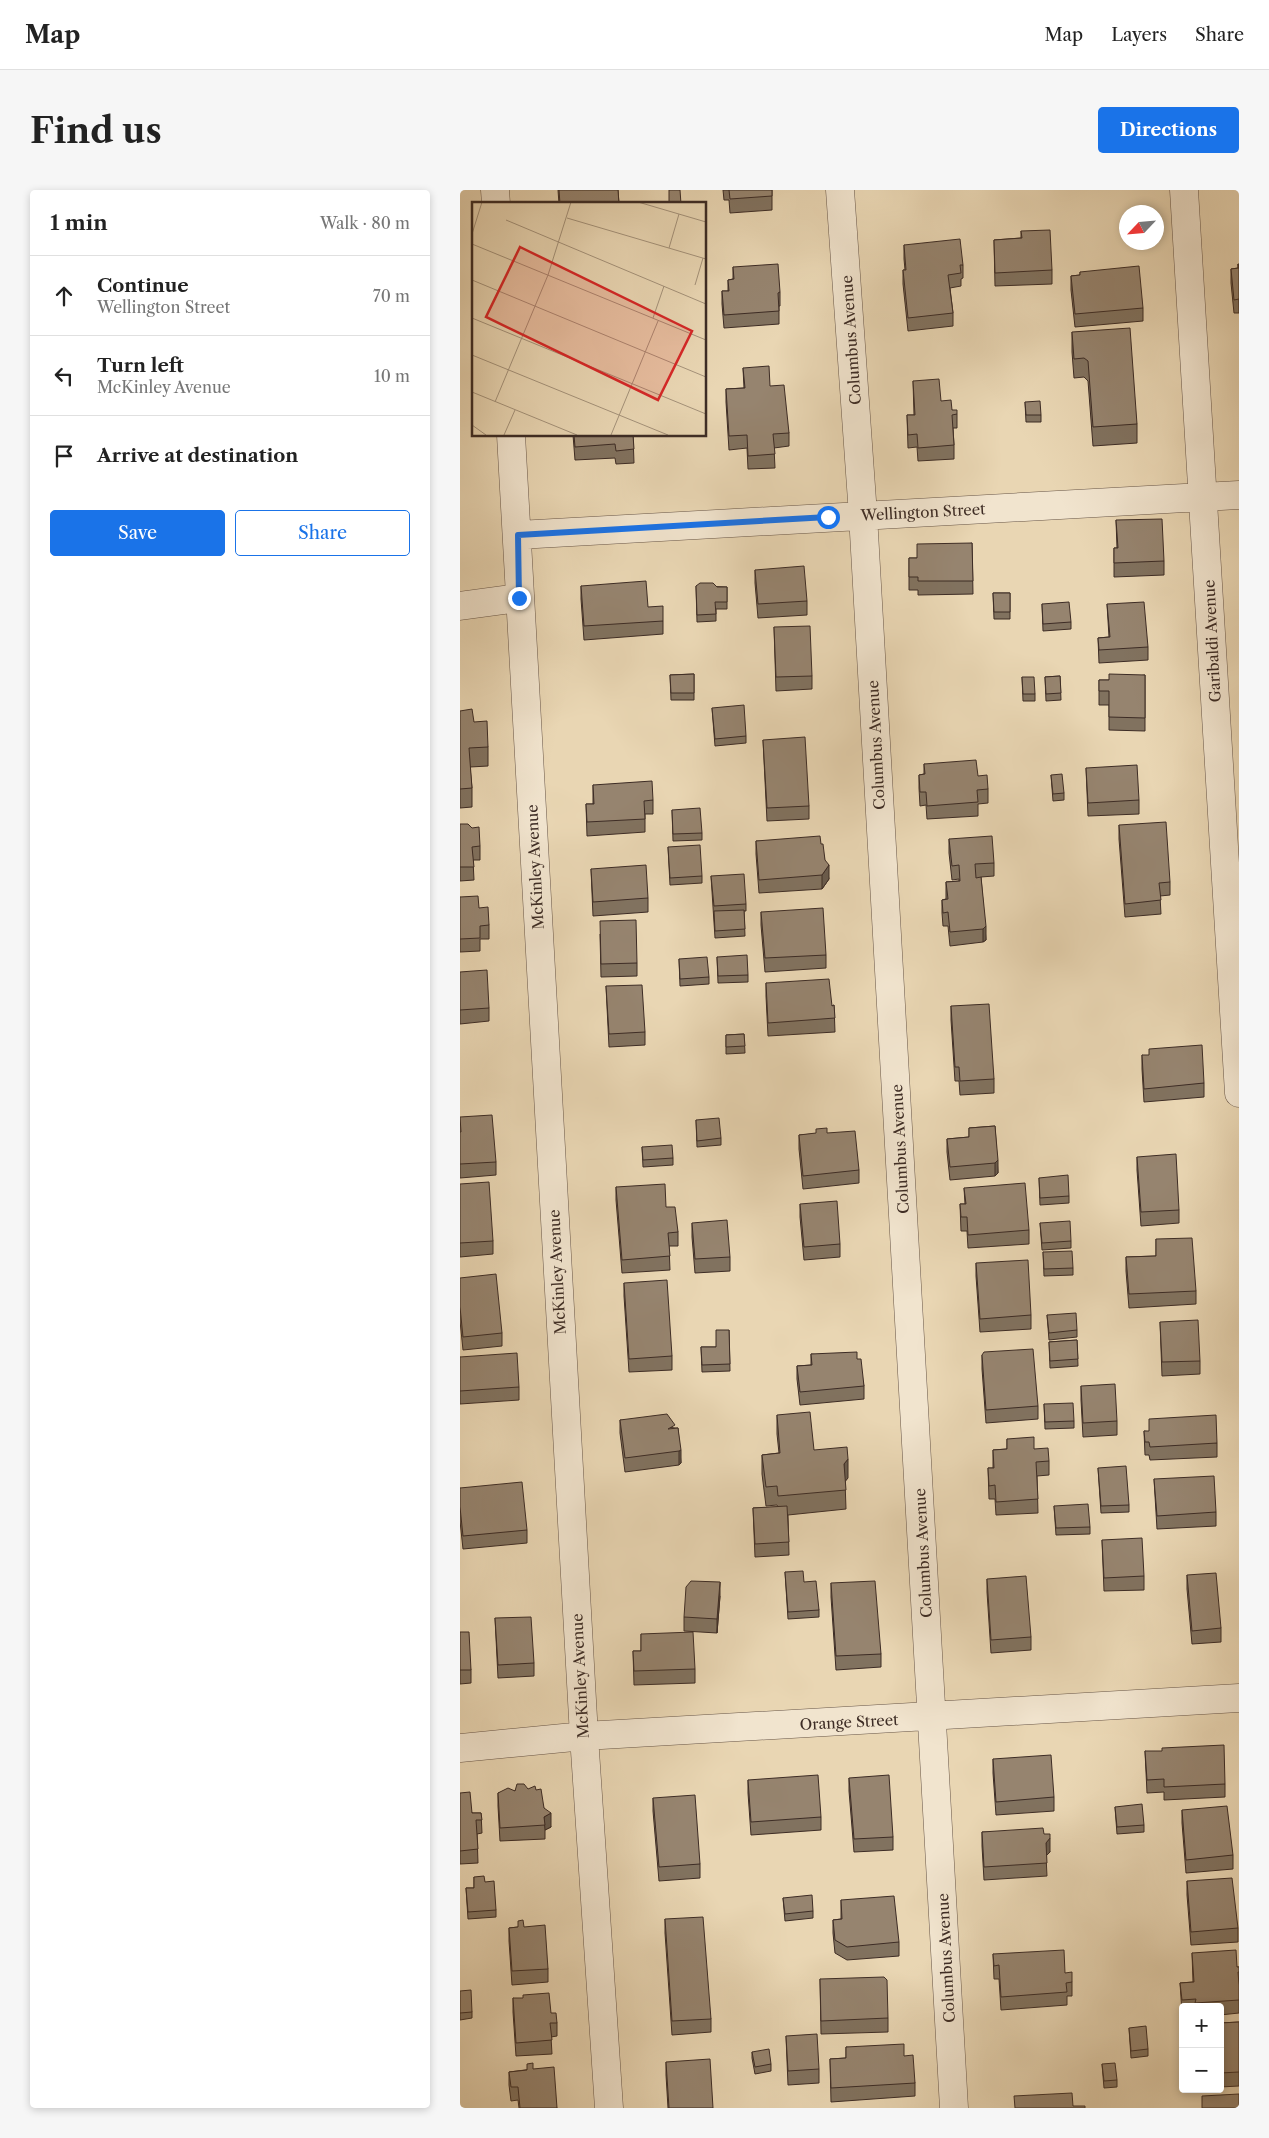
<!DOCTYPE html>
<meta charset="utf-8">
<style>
:root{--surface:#fff;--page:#f6f6f6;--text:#222;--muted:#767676;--line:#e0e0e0;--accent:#1a73e8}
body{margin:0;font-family:"Libre Caslon Text",serif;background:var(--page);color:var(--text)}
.controls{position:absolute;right:15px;bottom:15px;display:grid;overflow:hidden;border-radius:5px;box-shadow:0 2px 8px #0003}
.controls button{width:45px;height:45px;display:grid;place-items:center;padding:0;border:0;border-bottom:1px solid var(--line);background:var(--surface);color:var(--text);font:25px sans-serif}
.compass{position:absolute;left:659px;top:15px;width:45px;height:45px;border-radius:50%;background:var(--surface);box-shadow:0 2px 8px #0003;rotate:244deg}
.stop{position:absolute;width:15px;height:15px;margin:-11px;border:4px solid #1a73e8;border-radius:50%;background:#fff}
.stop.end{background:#1a73e8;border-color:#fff;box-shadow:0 1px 5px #0008}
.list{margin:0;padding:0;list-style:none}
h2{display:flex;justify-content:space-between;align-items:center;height:65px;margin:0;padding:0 20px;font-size:21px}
h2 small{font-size:16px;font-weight:400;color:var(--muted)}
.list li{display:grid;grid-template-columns:32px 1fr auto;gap:15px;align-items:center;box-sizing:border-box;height:80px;padding:0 20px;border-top:1px solid var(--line)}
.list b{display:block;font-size:19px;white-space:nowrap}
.list p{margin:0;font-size:16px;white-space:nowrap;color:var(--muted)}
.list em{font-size:16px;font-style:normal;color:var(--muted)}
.actions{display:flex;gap:10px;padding:15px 20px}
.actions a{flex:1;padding:11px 0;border:1px solid var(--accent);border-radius:5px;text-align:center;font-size:18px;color:var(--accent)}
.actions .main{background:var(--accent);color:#fff}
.icon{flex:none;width:28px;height:28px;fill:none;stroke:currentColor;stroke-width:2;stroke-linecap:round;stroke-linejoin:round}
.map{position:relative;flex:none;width:779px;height:1918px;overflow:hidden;border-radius:5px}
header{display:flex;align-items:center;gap:30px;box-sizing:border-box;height:70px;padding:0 25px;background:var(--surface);border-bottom:1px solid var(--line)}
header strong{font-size:24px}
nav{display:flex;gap:28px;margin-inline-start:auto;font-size:18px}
.intro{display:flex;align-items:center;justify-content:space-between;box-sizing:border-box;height:120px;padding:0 30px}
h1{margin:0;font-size:35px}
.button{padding:12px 22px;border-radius:5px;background:var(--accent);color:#fff;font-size:18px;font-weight:700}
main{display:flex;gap:30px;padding:0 30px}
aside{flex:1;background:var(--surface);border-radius:5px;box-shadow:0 2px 8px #0003}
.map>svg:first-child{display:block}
</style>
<header>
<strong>Map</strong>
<nav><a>Map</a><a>Layers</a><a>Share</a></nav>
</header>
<div class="intro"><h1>Find us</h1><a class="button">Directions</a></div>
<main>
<aside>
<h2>1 min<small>Walk · 80 m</small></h2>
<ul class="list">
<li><svg class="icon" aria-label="ahead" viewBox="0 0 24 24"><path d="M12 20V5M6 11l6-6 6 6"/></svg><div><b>Continue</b><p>Wellington Street</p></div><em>70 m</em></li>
<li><svg class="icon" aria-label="left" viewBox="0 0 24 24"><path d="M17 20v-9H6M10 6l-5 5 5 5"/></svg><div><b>Turn left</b><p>McKinley Avenue</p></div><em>10 m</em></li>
<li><svg class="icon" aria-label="arrive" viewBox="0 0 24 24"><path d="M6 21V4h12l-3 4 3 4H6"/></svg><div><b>Arrive at destination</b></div></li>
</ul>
<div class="actions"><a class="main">Save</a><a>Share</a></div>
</aside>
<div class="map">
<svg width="779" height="1918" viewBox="0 0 779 1918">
<rect width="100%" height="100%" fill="#e9d6b3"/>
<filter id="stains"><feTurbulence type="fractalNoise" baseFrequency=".004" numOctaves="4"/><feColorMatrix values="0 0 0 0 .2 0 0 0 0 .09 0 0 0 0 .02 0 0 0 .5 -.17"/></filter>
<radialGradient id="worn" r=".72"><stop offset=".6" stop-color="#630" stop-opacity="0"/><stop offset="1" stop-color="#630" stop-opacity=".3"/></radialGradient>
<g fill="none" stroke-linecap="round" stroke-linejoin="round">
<g stroke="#685648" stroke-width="29">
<path id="minor" d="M35 0 36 14
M380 0 403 325 494 1918
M724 0 779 903
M51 245 124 1546 149 1918
M58 345 779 305
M0 416 59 408
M0 1558 124 1546 779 1508"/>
</g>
<use href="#minor" stroke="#f1e4ce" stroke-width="28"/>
</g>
<path fill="#81725f" stroke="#3d2c25" d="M98 0H158L159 14H99Z
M263 0H312V20L270 23 269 10H264Z
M561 41 592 80V94L535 96 534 50 561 48Z
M444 55 503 75V88L501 89V96L490 98 493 123V136L448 141 443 94V80H445L444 69Z
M778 74 779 123H774L771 93V79L778 78Z
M273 77 320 102V116H319V134L264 138 262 114V101H268V90L273 89Z
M620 82 683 118V131L615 137 611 100V86L620 85Z
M612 142 677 234V253L633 256 628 191 624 187 614 188 612 162Z
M283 178 310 196 329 243V256L314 258 315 278 288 279 287 258 269 260 266 212V199L284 198Z
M453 191 481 211 497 224V238H493L494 255V269L458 271 457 257 448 258 447 225H454Z
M565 212 581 225V232H566Z
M113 245H173L174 273 156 274 155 268 115 270Z
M656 330 704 371V385L654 387V358H657Z
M512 353 513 404 458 405V400H449V368H457Z
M295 380 347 411V425L298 428 295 393Z
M121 396 203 431V444L124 450 121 409Z
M236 396 267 397V419H256V431L237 432Z
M533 403H550V429H534Z
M582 414 611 432V439L583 441Z
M647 414 688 457V470L639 473 638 448 649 447Z
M314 437 352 486V499L316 501Z
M234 484V510H211L210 485Z
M685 485V541L649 540V515H639V490H649Z
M600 486 601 510 586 511 585 487Z
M562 487 575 504V511H563Z
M252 518 286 546V553L255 556Z
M0 521 14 532 28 557V576L10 577 12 598V617L0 618Z
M303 550 349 616V629L307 631Z
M464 574 518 586 528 599V613L518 614V626L467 629 466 615 460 616 459 598V585L464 584Z
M626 578 679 610V624L628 626Z
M591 585 604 603V610L593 611Z
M133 595 193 610V624H185V642L127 646 126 614H133Z
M212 620 242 643V650L213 651Z
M0 634 20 656V670H13L14 690 0 691Z
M659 635 710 692V705L700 706 701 724 665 727 659 649Z
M489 649 534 673V686L521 687 526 750 523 752 490 756 488 736H483L482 723V710L486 709V692L499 691V689L492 690 489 663Z
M296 651 361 654 369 689 362 699 299 703 296 664Z
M208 657 242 686V693L210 695Z
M131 679 188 708V722L133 726Z
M251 686 286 714V721H284L285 746 255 748Z
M0 707 19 718 29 735V749H20V761L0 762Z
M301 722 366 765V778L305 782 301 735Z
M140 744 177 773V786L141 787Z
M257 767 288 785V792L258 793Z
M219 769 249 787V794L220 796Z
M0 782 29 818V831L0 834Z
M306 793 372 816 374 815 375 842 308 846 306 806Z
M146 796 185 842V855L149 857Z
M491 816 534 889V903L500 905 499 891H495L491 830Z
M284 844 285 863 266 864V845Z
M682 865 744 893V907L684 912 682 879Z
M0 927 36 972V985L0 988Z
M236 930 261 948V955L237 957Z
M535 936 538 983 535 986 490 990 487 962V949L509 947V938Z
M367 943 399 980V993L343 999 339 959V945Z
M182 957 213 968V975L183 977Z
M677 967 719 1020V1033L681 1036 677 980Z
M579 988 609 1006V1013L580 1015Z
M0 994 33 1051V1064L0 1067Z
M156 997 206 1017 218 1042V1056H209L210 1080 162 1083 156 1010Z
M504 998 569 1040V1054L508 1058 507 1041H501L500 1014H505Z
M340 1014 380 1054V1067L344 1070 340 1027Z
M232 1033 270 1067V1081L235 1083 232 1047Z
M580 1033 611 1051V1058L582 1060Z
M696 1049 736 1101V1114L669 1118 666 1081V1067L696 1066Z
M583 1062 613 1078V1085L584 1086Z
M516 1073 571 1125V1139L520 1142 516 1086Z
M0 1088 42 1143V1156L3 1160 0 1131Z
M164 1093 212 1166V1180L169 1182 164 1106Z
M587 1125 617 1140V1147L589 1150Z
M700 1132 740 1171V1184L702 1186Z
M269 1140 270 1181 242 1182 241 1157H256Z
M617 1150 618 1176 590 1178 589 1152Z
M351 1164 397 1169 404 1196V1209L340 1215 337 1189V1176L351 1175Z
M522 1165 578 1216V1229L526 1233 522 1179Z
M0 1167 59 1197V1210L0 1214Z
M621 1196 657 1231V1245L623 1247 621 1210Z
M584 1214 614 1231V1238L585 1239Z
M317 1225 354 1260 388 1288 385 1291 386 1319 328 1325 329 1365 295 1367 293 1318 318 1317 317 1315 306 1316 302 1284V1265L319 1263 317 1244Z
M160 1230 215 1238H218L221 1273 219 1275 165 1282 160 1243Z
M684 1241 757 1253V1267L690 1270 689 1265H685Z
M547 1249 574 1259 589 1271V1285L577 1286 578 1323 536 1325 535 1309H529L528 1278H533V1260L547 1259Z
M638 1278 669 1315V1322L641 1323Z
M694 1289 756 1322V1336L697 1339Z
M0 1298 67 1340V1353L3 1359 0 1331Z
M594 1316 630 1337V1344L596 1345Z
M642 1350 684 1386V1400L644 1401Z
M325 1382 344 1392 359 1420V1427L328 1429Z
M727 1385 761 1438V1452L732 1454 727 1399Z
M527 1389 571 1447V1460L531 1463 527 1402Z
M371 1393 421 1464V1477L376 1480 371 1407Z
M260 1406 257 1443 224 1441V1427Z
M35 1428 74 1473V1486L38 1488Z
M0 1442 11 1480V1493L0 1494Z
M181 1444 235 1479V1493L174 1495 173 1461H181Z
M685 1561 765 1594V1607L704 1610V1602L687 1603Z
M533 1569 594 1607V1621L536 1625 533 1583Z
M389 1588 433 1647V1660L394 1662 389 1601Z
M288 1590 361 1627V1640L291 1645 288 1603Z
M68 1599 84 1618 91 1637 85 1640V1649L40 1651 38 1616V1603Z
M0 1603 12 1623H21L22 1643 17 1644 18 1673 0 1674Z
M193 1608 240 1674V1688L199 1691 193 1621Z
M655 1617 684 1635V1642L657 1644Z
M722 1620 773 1665V1679L726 1683 722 1633Z
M522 1642 584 1644 590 1662 586 1666 587 1686 524 1690 522 1656Z
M14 1687 36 1720V1727L8 1729 6 1698H14Z
M727 1691 778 1738V1752L731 1755 727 1705Z
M323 1708 353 1721V1728L325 1731Z
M381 1710 439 1752V1766L387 1770 375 1763 373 1743V1730L381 1729Z
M205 1729 251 1829V1842L212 1845 205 1743Z
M58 1737H64L88 1779V1792L52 1795 49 1751V1738Z
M732 1763 777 1777H779V1823L760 1825V1817H723V1823H722L720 1793 733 1792Z
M533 1764 605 1783 612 1792V1806H607V1815L541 1820 539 1789H534Z
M360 1789 428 1828V1842L361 1844Z
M0 1801 12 1822V1828L0 1830Z
M53 1808 91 1823 97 1833V1846L91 1847 92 1864 56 1866 53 1822Z
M779 1832V1896L760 1897V1833Z
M669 1838 688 1859V1866L671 1868Z
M326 1846 359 1879V1893L328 1895Z
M386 1857 444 1866 455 1893V1906L371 1912 370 1869 386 1868Z
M292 1862 311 1874V1881L295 1884 292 1868Z
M206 1872 253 1918H208L206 1885Z
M642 1874 657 1890V1897L644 1898Z
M73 1879 97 1918H59L58 1910 51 1911 49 1895V1882Z"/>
<path fill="#695c4e" stroke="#3d2c25" d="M369 675V689L362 699V685Z
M526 736V750L523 752V739Z
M538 970V983L535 986V973Z
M221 1260V1273L219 1275V1261Z
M388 1269V1288L384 1293V1274Z
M260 1392V1406L257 1443V1429Z
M91 1623V1637L85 1640 84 1627Z
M590 1648V1662L586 1666V1653Z"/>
<path fill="#96846f" stroke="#3d2c25" d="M99 0H158L159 14H100Z
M209 0H220L221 14H209Z
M269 0H312V6L270 9Z
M590 40 592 80 535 83 534 50 562 48 561 41Z
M500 49 503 75H500L501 83 488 85 493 123 448 128 443 80H446L444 55Z
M318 74 320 102 318 103 319 121 264 125 262 101H269L268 90 274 89 273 77Z
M778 74H779V109L774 110 771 79 779 78Z
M679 76 683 118 615 124 611 86 620 85V82Z
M670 138 677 234 633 237 628 171 624 168 614 169 612 142Z
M309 176 310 196 324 195 329 243 313 244 315 264 288 266 287 245 269 246 266 199 285 198 283 178Z
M479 189 481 211 491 210 492 220H497V224L492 225 494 255 458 258 457 244 448 245 447 225H455L453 191Z
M580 211 581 225H566L565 212Z
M114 245H173L174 259 156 261 155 254 115 257Z
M702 329 704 371 654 373V358H658L656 330Z
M512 353 513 391H458V387H449V368H457V354Z
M344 376 347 411 298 414 295 380Z
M186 391 188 417 203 416V431L124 436 121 396Z
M240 393H253L257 397H267V412H255L256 424 237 425 236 396Z
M533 403H550V422H534Z
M609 412 611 432 583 434 582 414Z
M684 412 688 457 639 460 638 448 650 447 647 414Z
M350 436 352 486 316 487 314 437Z
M234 484V503H211L210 485Z
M649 484 685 485V528L649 527V501H639V490H649Z
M600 486 601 503 586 504 585 487Z
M562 487H574L575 504H563Z
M284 515 286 546 255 549 252 518Z
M12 519 14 532 27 531 28 557 9 558 12 598 0 599V521Z
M345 547 349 616 307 618 303 550Z
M516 570 518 586 527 585 528 599 517 600 518 612 467 616 466 602H460L459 585 465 584 464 574Z
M677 575 679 610 628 613 626 578Z
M602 584 604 603 593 604 591 585Z
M192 591 193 610 184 611 185 629 127 632 126 614H134L133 595Z
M240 618 242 643 213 644 212 620Z
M706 632 710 692 699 693 701 710 665 714 659 635Z
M0 634H8L12 638 19 637 20 656 12 657 14 677H0Z
M360 646 361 654H363L365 670 369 675 362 685 299 690 296 651Z
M532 646 534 673 515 674 516 688 521 687 526 736 523 739 490 742 488 722 483 723 482 710 488 709 486 692 500 691 499 675 492 676 489 649Z
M240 655 242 686 210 688 208 657Z
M186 675 188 708 133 712 131 679Z
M284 684 286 714 254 716 251 686Z
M18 706 19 718 28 717 29 735 20 736V748L0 749V707Z
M363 718 366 765 305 768 301 722Z
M284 720 285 739 255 741 254 721Z
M176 730 177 773 141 774 140 731Z
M287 765 288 785 258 786 257 767Z
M247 767 249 787 220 789 219 769Z
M27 780 29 818 0 820V782Z
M369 789 372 816 374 815 375 828 308 833 306 793Z
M182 795 185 842 149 844 146 796Z
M529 814 534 889 500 891 499 877H495L491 816Z
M284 844 285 856 266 857V845Z
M742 855 744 893 684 899 682 865H689V859Z
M32 925 36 972 0 974V942H1L0 927Z
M259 928 261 948 237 951 236 930Z
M535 936 538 970 535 973 490 977 487 949 509 947V938Z
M367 938V943L395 941 399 980 343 986 339 945 356 943V939Z
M212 955 213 968 183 970 182 957Z
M716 964 719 1020 681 1022 677 967Z
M608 985 609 1006 580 1008 579 988Z
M29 992 33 1051 0 1053V994Z
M565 993 569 1040 508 1045 507 1027H501L500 1014H506L504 998Z
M205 994 206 1017H215L218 1042 208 1043 210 1066 162 1070 156 997Z
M377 1011 380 1054 344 1057 340 1014Z
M267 1030 270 1067 235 1069 232 1033Z
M610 1031 611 1051 582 1053 580 1033Z
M732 1048 736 1101 669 1104 666 1067 696 1066V1049Z
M612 1061 613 1078 584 1079 583 1062Z
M568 1070 571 1125 520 1129 516 1073Z
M36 1084 42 1143 3 1147 0 1117V1088Z
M207 1090 212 1166 169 1169 164 1093Z
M616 1123 617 1140 589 1143 587 1125Z
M738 1130 740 1171 702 1172 700 1132Z
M256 1140H269L270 1174 242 1175 241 1157H256Z
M617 1150 618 1169 590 1171 589 1152Z
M573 1159 578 1216 526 1220 522 1165 524 1162Z
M397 1162V1169H401L404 1196 340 1202 337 1176 352 1175 351 1164Z
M57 1163 59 1197 0 1201V1167Z
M655 1194 657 1231 623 1233 621 1196Z
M613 1213 614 1231 585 1232 584 1214Z
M350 1222 354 1260 387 1257 388 1269 384 1274 386 1300 318 1306 317 1296 306 1297 302 1265 320 1263 317 1225Z
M207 1224 215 1235 208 1239 218 1238 221 1260 219 1261 165 1268 160 1230Z
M756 1225 757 1253 690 1257 689 1252H685L684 1241H689V1229Z
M574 1247V1259L588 1258 589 1271 576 1272 578 1309 536 1312 535 1295 529 1296 528 1278H534L533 1260 547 1259V1249Z
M666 1276 669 1315 641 1316 638 1278Z
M754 1286 756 1322 697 1326 694 1289Z
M62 1292 67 1340 3 1346 0 1317V1298Z
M628 1314 630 1337 596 1338 594 1316Z
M327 1316 329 1352 295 1354 293 1318Z
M682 1348 684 1386 644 1388 642 1350Z
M343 1381 344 1392 356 1391 359 1420 328 1422 325 1382Z
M756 1383 761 1438 732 1441 727 1385Z
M566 1386 571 1447 531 1450 527 1389Z
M231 1391 260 1392 257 1429 224 1427 226 1397Z
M415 1391 421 1464 376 1466 371 1393Z
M71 1427 74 1473 38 1475 35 1428Z
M0 1442H9L11 1480H0Z
M233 1442 235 1479 174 1481 173 1461H181V1444Z
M764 1555 765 1594 704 1597V1589L687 1590 685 1561H702V1558Z
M591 1565 594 1607 536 1612 533 1569Z
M358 1585 361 1627 291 1632 288 1590Z
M429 1585 433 1647 394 1649 389 1588Z
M57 1594H64L68 1599 75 1596 76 1600 81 1599 84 1618 91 1623 84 1627 85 1635 40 1638 38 1603 48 1598 55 1601Z
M10 1602 12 1623H21L22 1630H16L18 1659 0 1661V1603Z
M235 1605 240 1674 199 1677 193 1608Z
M682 1614 684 1635 657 1637 655 1617Z
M767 1616 773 1665 726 1670 722 1620Z
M583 1638 584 1644H590V1648L586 1653 587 1673 524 1677 522 1642Z
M24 1686 25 1692 34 1691 36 1720 8 1722 6 1698H14V1687Z
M772 1688 778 1738 731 1742 727 1691Z
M352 1705 353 1721 325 1724 323 1708Z
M434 1706 439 1752 387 1757 375 1750 373 1730 382 1729 381 1710Z
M243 1727 251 1829 212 1831 205 1729Z
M63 1730 64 1737 85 1735 88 1779 52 1781 49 1738 58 1737V1731Z
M604 1760 605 1783 612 1782V1792L606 1793 607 1802 541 1807 539 1775 534 1776 533 1764Z
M776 1760 777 1777H779V1782H778L779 1795V1810L735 1813 736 1809 722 1810 720 1793 734 1792 732 1763Z
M424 1787 427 1790 428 1828 361 1831 360 1789Z
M11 1800 12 1822 0 1823V1801Z
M89 1803 91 1823H96L97 1833H90L92 1850 56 1853 53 1808H63V1805Z
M779 1832V1882L760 1883V1833Z
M686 1836 688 1859 671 1861 669 1838Z
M357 1844 359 1879 328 1881 326 1846Z
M444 1854V1866L453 1865 455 1893 371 1898 370 1869 386 1868V1857Z
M309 1859 311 1874 295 1877 292 1862Z
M250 1869 253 1918H209L206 1872Z
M73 1873V1879L94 1877 97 1918H60L58 1897H51L49 1882 67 1880V1874Z
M655 1873 657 1890 644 1891 642 1874Z
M612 1903 613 1916H625V1918H555L554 1906Z
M779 1904V1918H742V1906Z"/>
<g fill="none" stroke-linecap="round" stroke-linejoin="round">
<path stroke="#1a73e8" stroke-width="6" d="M59 408 58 345 368 327"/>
</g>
<g text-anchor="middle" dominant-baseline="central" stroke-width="4" stroke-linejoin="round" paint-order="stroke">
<g font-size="15" fill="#3d2c25" stroke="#f1e4ce">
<text transform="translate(391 150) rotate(-94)">Columbus Avenue</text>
<text transform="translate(463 322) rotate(-3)">Wellington Street</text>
<text transform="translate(752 451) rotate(-93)">Garibaldi Avenue</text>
<text transform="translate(416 555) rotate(-93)">Columbus Avenue</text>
<text transform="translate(75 677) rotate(-93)">McKinley Avenue</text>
<text transform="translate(440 959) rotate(-93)">Columbus Avenue</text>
<text transform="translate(97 1082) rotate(-93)">McKinley Avenue</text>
<text transform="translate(463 1363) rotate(-93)">Columbus Avenue</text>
<text transform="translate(120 1486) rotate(-93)">McKinley Avenue</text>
<text transform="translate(389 1532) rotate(-3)">Orange Street</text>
<text transform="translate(486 1768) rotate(-93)">Columbus Avenue</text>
</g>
</g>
<g transform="translate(12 12)">
<rect width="234" height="234" fill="#e9d6b3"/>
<path fill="none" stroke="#a4927a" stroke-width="1" d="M166 0 234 20M95 16 234 57M34 18 234 102M0 32 10 0M0 42 234 138M197 46 207 12M0 78 234 175M223 83 231 56M0 116 234 212M181 116 192 84M0 153 196 233M0 190 105 233M23 200 76 73 99 0M0 223 14 233M32 233 43 208M139 233 186 119"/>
<path fill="#d62828" fill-opacity="0.15" stroke="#d62828" stroke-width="2.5" d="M48 45 220 129 186 198 14 115Z"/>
<rect width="234" height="234" fill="none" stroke="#3d2c25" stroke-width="2.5"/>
</g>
<rect width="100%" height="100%" filter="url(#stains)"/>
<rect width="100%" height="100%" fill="url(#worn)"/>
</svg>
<div class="controls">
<button>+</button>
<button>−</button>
</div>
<svg class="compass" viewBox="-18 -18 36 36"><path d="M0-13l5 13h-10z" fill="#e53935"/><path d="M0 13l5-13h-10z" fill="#767676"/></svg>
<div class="stop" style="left:368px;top:327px"></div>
<div class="stop end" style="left:59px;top:408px"></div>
</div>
</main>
